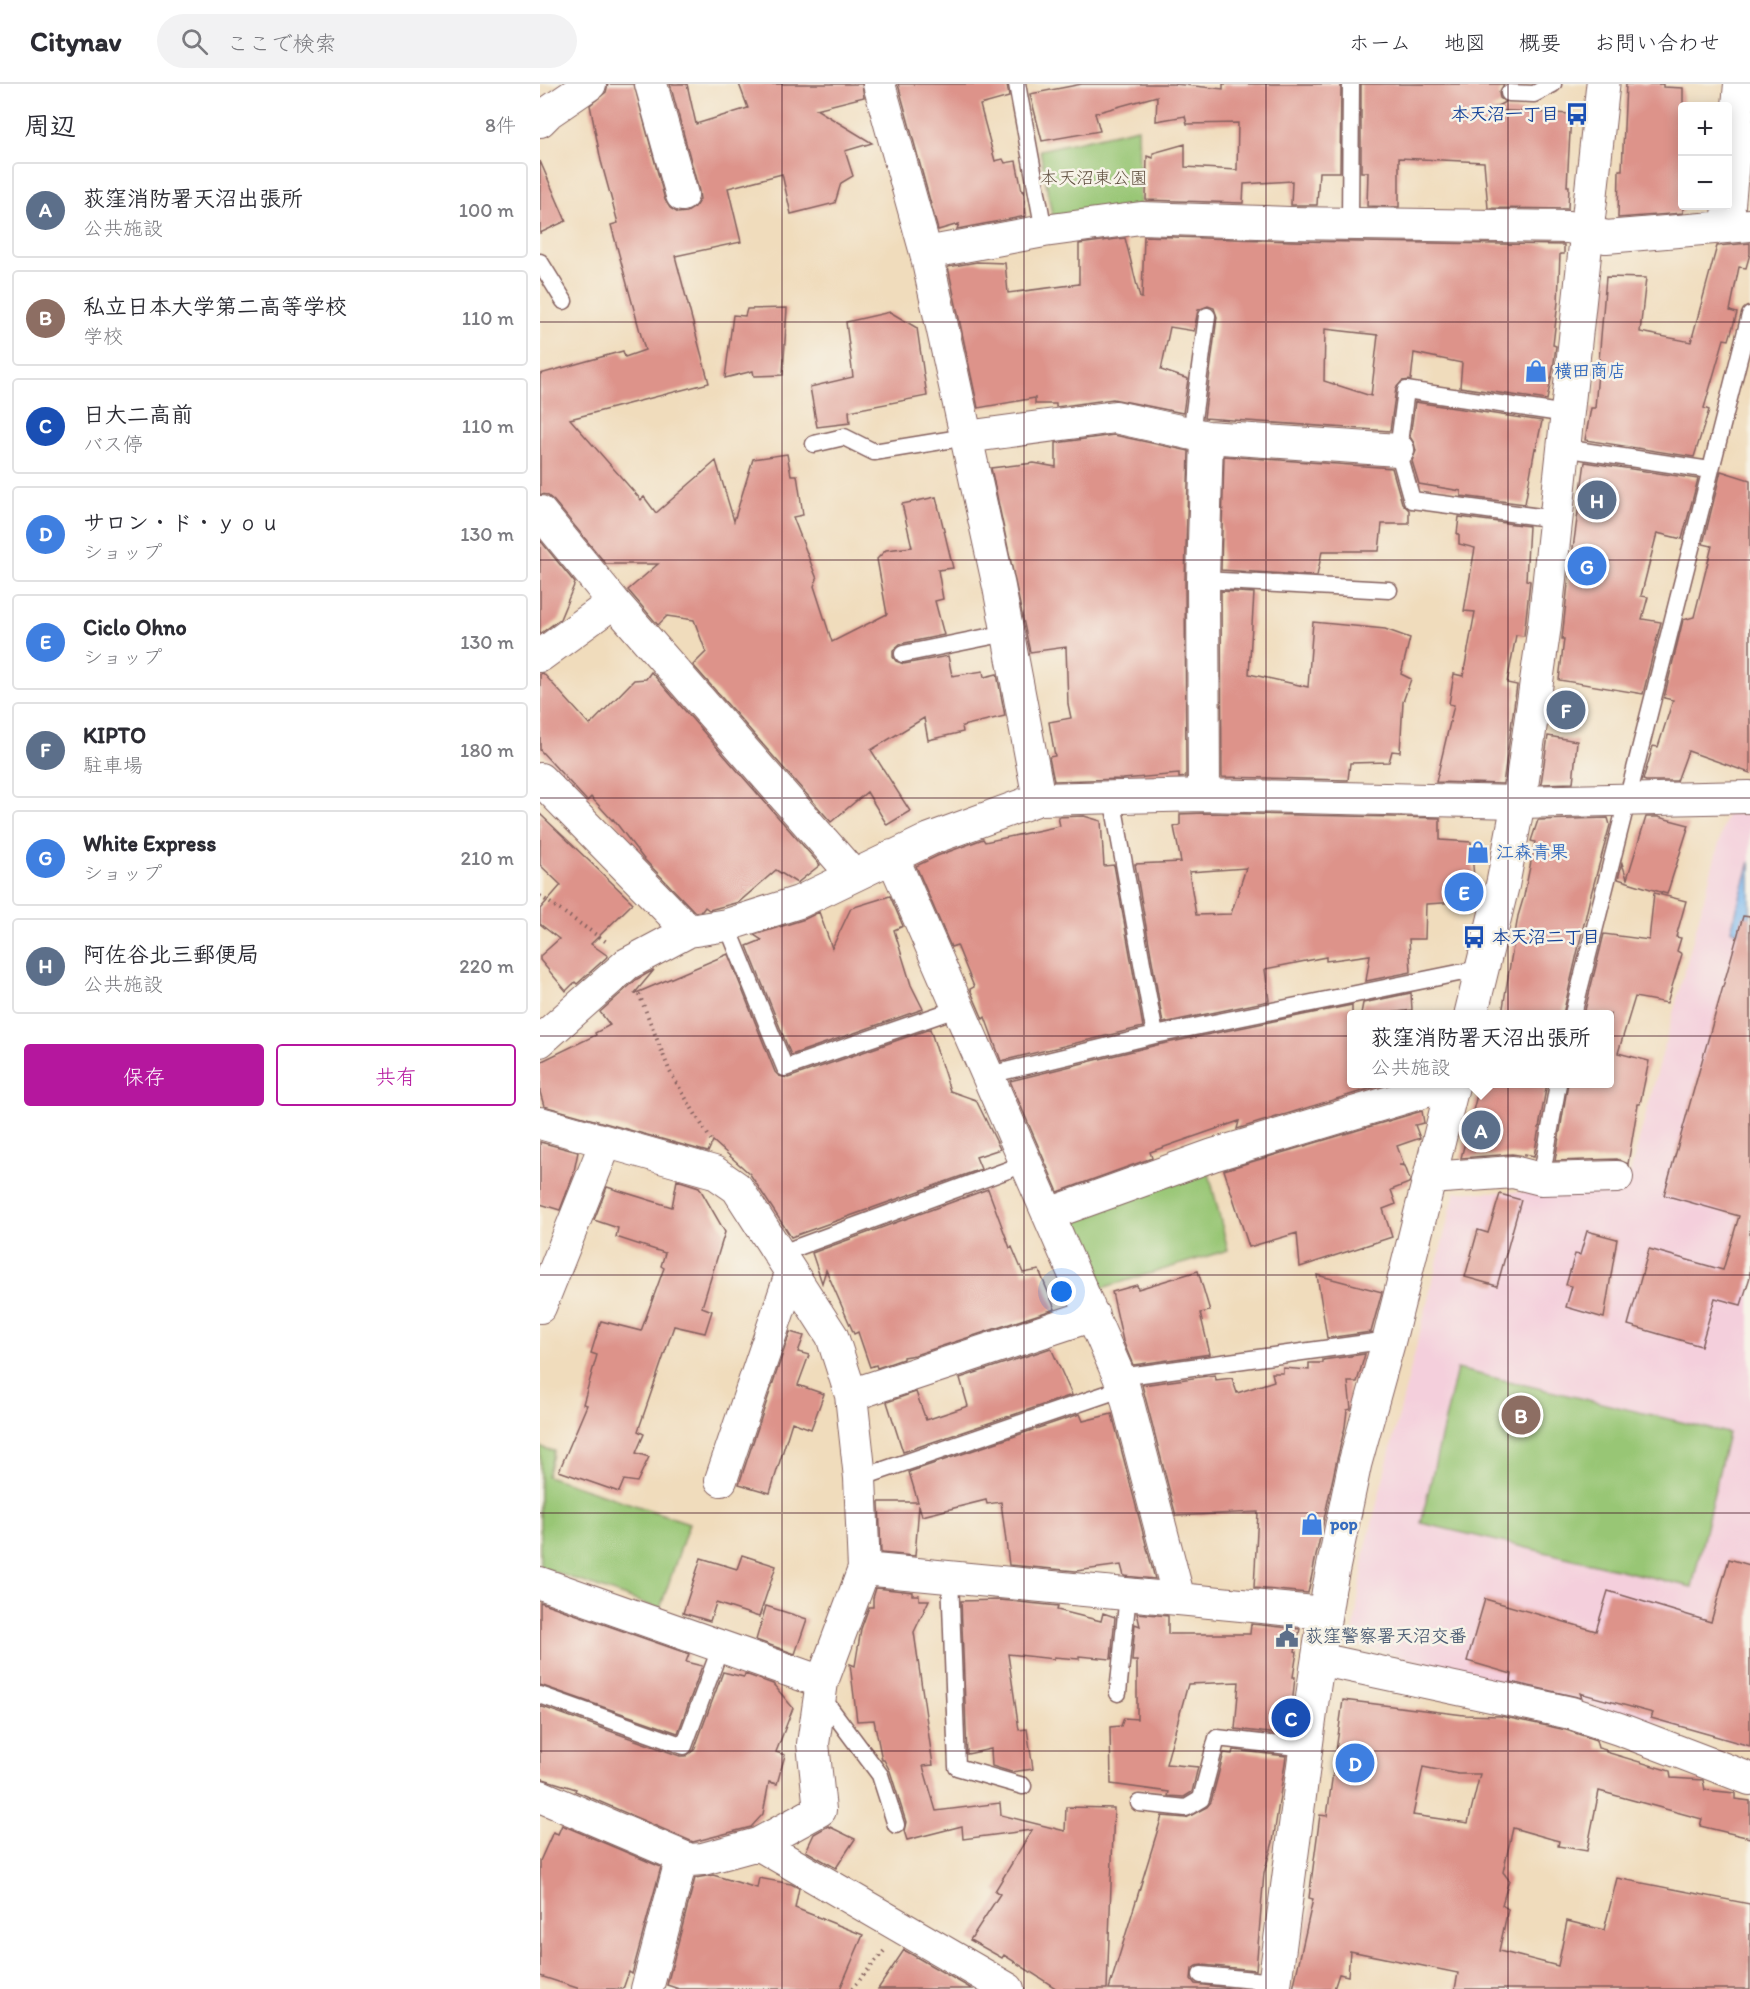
<!DOCTYPE html>
<html lang="ja">
<meta charset="utf-8">
<style>
:root{--surface:#fff;--page:#f2f2f3;--text:#2b2b33;--muted:#7c7c81;--line:#e1e1e2;--accent:#b5179e}
body{margin:0;font-family:Itim,"Klee One",sans-serif;background:var(--page);color:var(--text)}
.controls{position:absolute;right:18px;top:18px;display:grid;overflow:hidden;border-radius:6px;box-shadow:0 3px 15px #0003}
.controls button{width:54px;height:54px;display:grid;place-items:center;padding:0;border:0;border-bottom:2px solid var(--line);background:var(--surface);color:var(--text);font:30px sans-serif}
.you{position:absolute;left:522px;top:1208px;width:21px;height:21px;margin:-15px;border:4px solid #fff;border-radius:50%;background:#1a73e8;box-shadow:0 0 0 9px #1a73e833}
.badge{display:grid;place-items:center;width:39px;height:39px;border-radius:50%;background:var(--accent);color:#fff;font-size:20px;font-weight:700}
.pin{position:absolute;translate:-50% -50%;border:3px solid #fff;box-shadow:0 2px 6px #0006}
.popup{position:absolute;left:807px;top:926px;width:267px;height:78px;box-sizing:border-box;display:grid;place-content:center;border-radius:6px;background:var(--surface);filter:drop-shadow(0 2px 4px #0005);font-size:20px;white-space:nowrap;color:var(--muted)}
.popup b{font-size:22px;color:var(--text)}
.popup::after{content:'';position:absolute;left:50%;top:100%;margin-left:-12px;border:12px solid transparent;border-top-color:var(--surface)}
.list{margin:0;padding:0;list-style:none}
h2{display:flex;justify-content:space-between;align-items:center;height:78px;margin:0;padding:0 24px;font-size:26px}
h2 small{font-size:20px;font-weight:400;color:var(--muted)}
.list li{display:grid;grid-template-columns:39px 1fr auto;gap:18px;align-items:center;box-sizing:border-box;height:96px;margin:0 12px 12px;padding:0 12px;border:2px solid var(--line);border-radius:6px}
.list b{display:block;font-size:22px;white-space:nowrap}
.list p{margin:0;font-size:20px;white-space:nowrap;color:var(--muted)}
.list em{font-size:20px;font-style:normal;color:var(--muted)}
.actions{display:flex;gap:12px;padding:18px 24px}
.actions a{flex:1;padding:14px 0;border:2px solid var(--accent);border-radius:6px;text-align:center;font-size:21px;color:var(--accent)}
.actions .main{background:var(--accent);color:#fff}
.icon{flex:none;width:33px;height:33px;fill:none;stroke:currentColor;stroke-width:2;stroke-linecap:round;stroke-linejoin:round}
.map{position:relative;flex:none;width:1210px;height:1905px;overflow:hidden}
header{display:flex;align-items:center;gap:36px;box-sizing:border-box;height:84px;padding:0 30px;background:var(--surface);border-bottom:2px solid var(--line)}
header strong{font-size:28px}
nav{display:flex;gap:33px;margin-inline-start:auto;font-size:21px}
.search{width:420px;height:54px;background:var(--page);display:flex;align-items:center;gap:15px;box-sizing:border-box;padding:0 21px;border-radius:33px;color:var(--muted);font-size:22px}
main{display:flex}
aside{flex:1;background:var(--surface)}
.map>svg:first-child{display:block}
</style>
<header>
<strong>Citynav</strong>
<div class="search"><svg class="icon" aria-label="search" viewBox="0 0 24 24"><circle cx="10" cy="10" r="6"/><path d="M15 15l6 6"/></svg>ここで検索</div>
<nav><a>ホーム</a><a>地図</a><a>概要</a><a>お問い合わせ</a></nav>
</header>
<main>
<aside>
<h2>周辺<small>8件</small></h2>
<ul class="list">
<li><span class="badge" style="background:#5c6f8a">A</span><div><b>荻窪消防署天沼出張所</b><p>公共施設</p></div><em>100 m</em></li>
<li><span class="badge" style="background:#8d6e63">B</span><div><b>私立日本大学第二高等学校</b><p>学校</p></div><em>110 m</em></li>
<li><span class="badge" style="background:#1a4fb4">C</span><div><b>日大二高前</b><p>バス停</p></div><em>110 m</em></li>
<li><span class="badge" style="background:#3f7fe0">D</span><div><b>サロン・ド・ｙｏｕ</b><p>ショップ</p></div><em>130 m</em></li>
<li><span class="badge" style="background:#3f7fe0">E</span><div><b>Ciclo Ohno</b><p>ショップ</p></div><em>130 m</em></li>
<li><span class="badge" style="background:#5c6f8a">F</span><div><b>KIPTO</b><p>駐車場</p></div><em>180 m</em></li>
<li><span class="badge" style="background:#3f7fe0">G</span><div><b>White Express</b><p>ショップ</p></div><em>210 m</em></li>
<li><span class="badge" style="background:#5c6f8a">H</span><div><b>阿佐谷北三郵便局</b><p>公共施設</p></div><em>220 m</em></li>
</ul>
<div class="actions"><a class="main">保存</a><a>共有</a></div>
</aside>
<div class="map">
<svg width="1210" height="1905" viewBox="0 0 1210 1905">
<rect width="100%" height="100%" fill="#f7f3e8"/>
<filter id="ink" filterUnits="userSpaceOnUse"><feTurbulence type="fractalNoise" baseFrequency=".0167" numOctaves="2"/><feDisplacementMap in="SourceGraphic" scale="12" xChannelSelector="R" yChannelSelector="G"/><feConvolveMatrix kernelMatrix="1 2 1 2 8 2 1 2 1" color-interpolation-filters="sRGB"/></filter>
<filter id="wash" filterUnits="userSpaceOnUse"><feTurbulence type="fractalNoise" baseFrequency=".008" numOctaves="4" result="noise"/><feDisplacementMap in="SourceGraphic" scale="24" xChannelSelector="R" yChannelSelector="G"/><feGaussianBlur stdDeviation="1.35" result="paint"/><feColorMatrix in="noise" values="0 0 0 0 0 0 0 0 0 0 0 0 0 0 0 0 0 1.4 0 .05"/><feComposite in="paint" operator="in"/></filter>
<g filter="url(#wash)">
<rect width="100%" height="100%" fill="#f0dcbc"/>
<path fill="#f4cfdc" d="M1187 729 1210 730V1663L812 1560 825 1467 915 1108H1085Z"/>
<path fill="#98c674" stroke="#717250" stroke-width="1.5" d="M598 44 600 123 514 142 500 66Z
M667 1081 688 1166 552 1207 519 1136Z
M917 1285 1188 1349 1152 1503 881 1439Z
M0 1363 14 1367 7 1392 149 1439 120 1525 0 1483Z"/>
<path fill="#7dbaf0" stroke="#646c8e" stroke-width="1.5" d="M1210 778V851L1191 846Z"/>
<g id="blocks">
<path fill="#dd938a" fill-rule="evenodd" d="M68 0H94L125 116 130 124 138 129 147 128 155 123 160 115 159 107 130 0H147L156 40 208 24 199 0H322L324 13 276 25 332 59 305 67 313 92 301 99 295 119 251 130 242 90 188 104 201 158 135 172 169 299 30 335 101 416 104 413 116 429 176 377 194 437 213 375 247 370 251 391H257L263 431 253 433 277 495 274 502 292 558 347 530 337 475 346 466 372 463 362 420 396 413 413 484 398 486 403 515 395 517 404 551 360 560 353 566V573L356 577 364 580 408 572 412 592 443 587 444 593 457 590 465 632 422 642 423 648 388 656 384 634 331 666 370 727 347 741 327 708 291 738 153 581 166 568 154 536 127 532 118 541 88 506 118 480H66L14 417 7 411 0 410V290L83 267 85 273 105 266 71 141 78 139 61 77 50 21 66 8Z
M358 0H467L469 13 440 21 455 77 463 75 465 79 476 77 482 107 484 106 486 132 417 145 419 140 398 146Z
M542 0H634L683 5V0H801L800 88H779L777 121H751L752 97 704 100 703 119 606 116 607 72 613 74V69L645 60V83L697 86 698 39 647 40 645 32 616 37 617 12 555 29 560 47 502 57 490 10Z
M821 0H964L959 9 960 14 965 18 950 26 1031 30 1027 102H1029L1028 125 948 124 944 78 859 74V123L827 122 828 88H821Z
M1086 0H1123V3L1143 4V129L1078 134 1079 86H1082Z
M0 77 26 137 0 149Z
M604 152 750 157 1024 161V170H1020L1018 218 1013 261 1016 262 1013 285 1007 316 920 303 922 279 874 269 871 296 862 297 856 304 850 347 664 334 677 233 674 224 668 222 658 226 654 247 630 243 621 286 648 295 643 329 573 315 516 323V320H495V314L438 324 408 183 437 178 465 179 468 209 539 200V160L585 154 600 214H602ZM785 245 838 251 831 312 784 297Z
M1210 159V170L1206 184 1199 183 1190 227 1197 229 1189 256 1184 255 1164 324 1169 326 1154 373 1045 356 1051 324H1055L1066 193 1106 194 1100 248 1151 258 1177 162Z
M247 224 243 291 214 292 213 287 185 294 193 231 205 232 207 225Z
M350 228 377 244 387 312 309 327 310 339 277 343 270 303 313 293 306 238Z
M875 318 1002 337 996 365 995 364 985 420 921 412V407L879 400 872 377 876 367 874 359 870 353Z
M574 351 649 367 645 495 646 693 639 694V690L583 695 514 697 509 673 515 672 509 638 531 634 528 620 526 563 490 568 451 384 494 379 516 383V359Z
M684 372 852 384 862 419 869 426V440H842L839 467H782L777 492 681 486Z
M1045 378 1158 395 1142 455 1117 449 1101 512 1108 513 1102 535 1121 538 1103 610 1019 596 1024 555H1022L1028 500Z
M1181 387 1210 396V689L1148 667 1137 697H1106L1103 696 1113 662 1118 663 1133 616 1124 614 1143 536 1154 533 1172 462 1163 460Z
M919 433 989 442 986 496 990 497 984 552 976 551 967 599 977 601 963 700 896 698 914 621 909 620 914 590 923 592 935 528 924 527 935 464 919 460V450H917Z
M0 456 35 499 20 535 0 550Z
M681 507 714 509 709 590 768 603 773 538 845 545 870 554 861 590 871 595 863 618 860 668 852 667 849 678 810 679 808 696 682 693Z
M111 588 280 781 257 799 236 786 199 818 169 826 165 823 162 827 155 828 103 774 73 735 72 736 51 713 47 717 0 666V590L3 589 50 641 94 596 106 595Z
M1008 652 1037 657 1033 699 1001 700Z
M664 729 900 734V756L931 758 936 817 886 820 885 855H869L871 888 826 897 830 871 786 877V873L725 885 729 917 623 939 595 780 641 778 634 743 640 741V730ZM706 784 691 830 656 831 649 788Z
M0 730 93 819 51 860 68 872 37 900 35 898 26 907 0 876V872L19 855 0 840V825L21 801 0 781Z
M544 732 561 737 564 782 574 781 603 943 461 977 445 933 443 935 430 905 434 903 417 861 411 863 376 782 397 772 443 755 445 758 520 742 518 733Z
M1106 733H1118L1149 741 1127 810 1078 795 1082 779 1087 795Z
M1068 734 1070 741 1050 814 1023 930H962L978 832 984 812 995 758 991 757 998 736Z
M1114 809 1146 817 1136 853 1141 854 1137 867 1142 870 1127 919 1095 913 1078 969 1109 977 1100 1020H1098L1088 1080 1077 1075 1015 1077 1028 999H1070V930H1044L1064 850 1109 856Z
M350 812 363 842 354 846 371 901 383 925 251 971 207 862 222 856 214 851 265 835 279 828 292 864 311 824Z
M1203 832 1210 833V1193L1201 1221 1175 1214 1161 1262 1088 1241 1109 1165 1183 1186 1199 1132 1124 1111Z
M188 870 235 988 239 992 248 994 390 945 410 1007 436 1016 460 1065 436 1073 441 1085 251 1153 210 1090 173 1057 168 1068 4 1022 0 1008V978L56 951 55 949 70 941 60 928 97 895 114 886 94 910Z
M871 909 872 926 842 930H821L823 919Z
M812 921V999H849L697 1045 699 1037 610 1068 612 1074 518 1108 470 997 617 961Z
M940 999H1007L994 1072 985 1070V1072L972 1070 921 1074Z
M882 1027 884 1039 875 1041 880 1054 857 1062 864 1081H859L865 1082 870 1096 869 1099 851 1106 856 1120 843 1125 852 1153 760 1183 757 1149 709 1163 684 1086Z
M0 1058 38 1068 33 1092 20 1126 0 1120Z
M137 1096 159 1103 185 1148 162 1223 172 1227 165 1249 134 1242 98 1347 104 1350 96 1369 109 1373 97 1398 84 1396 79 1408 19 1387 47 1321 43 1320 57 1271 51 1269 61 1237 101 1247 124 1184 121 1182 125 1169 76 1153 78 1144 54 1136 67 1103 132 1123Z
M448 1105 470 1164 472 1163 483 1189 499 1186 515 1225 375 1271 363 1273V1275L337 1284 336 1281 330 1283 318 1248 314 1250 286 1186 282 1199 272 1169Z
M960 1110 981 1116 957 1202 925 1193 938 1146 948 1149Z
M1047 1147 1077 1155 1064 1234 1026 1223 1032 1202 1026 1201 1035 1170 1040 1171Z
M658 1187 670 1227 660 1229 670 1270 593 1281 583 1257 572 1208 597 1201 598 1205Z
M777 1191 842 1208 831 1248 787 1254Z
M250 1248 264 1252 258 1268 269 1271 258 1301 284 1310 271 1345 252 1338 230 1409 199 1400Z
M511 1264 532 1311 363 1368 347 1318 376 1308 386 1336 428 1322 420 1294Z
M825 1270 817 1298H808L811 1325 807 1326 805 1343 797 1375 768 1509 714 1504 718 1428 636 1432 602 1301 675 1291 676 1296 692 1294 697 1309 734 1297 732 1289H743V1284L769 1286V1279H783V1276Z
M540 1330 543 1337 572 1330 615 1495 584 1492 581 1481 536 1487 469 1481 461 1418 447 1420 446 1416 382 1432 379 1421 375 1472 341 1469 339 1418H378L369 1388Z
M202 1471 236 1482 219 1533 176 1519 170 1537 143 1529 161 1474 197 1485Z
M1189 1475 1210 1481V1662L1111 1634 1113 1629 1040 1609 1042 1614 971 1598 972 1590 927 1577 945 1515 1056 1547 1068 1507 1171 1538Z
M336 1504 372 1508V1511H379V1516H389L374 1548 393 1681 383 1682 396 1727 460 1719 461 1731 525 1747 526 1723 574 1724 567 1905H517L464 1871 462 1874 430 1856 460 1810 455 1807 492 1746 423 1755 422 1742 367 1756 364 1747 366 1738 350 1687 344 1676H342L334 1636 317 1637 310 1580 315 1582 321 1545 329 1523H333V1514Z
M460 1516 518 1522 517 1526 561 1537 563 1529 575 1533 571 1575 539 1572V1575L514 1573V1575L468 1570 479 1646 487 1645 493 1685 471 1688 452 1682 451 1665 427 1670 421 1517Z
M0 1518 149 1570 146 1578 162 1582 138 1649 0 1601Z
M226 1522 267 1535 255 1570 216 1556Z
M597 1529 628 1532V1550H710L711 1540 760 1545 755 1567 757 1568 753 1593H755L749 1651 695 1645 699 1598 648 1600 626 1680 658 1683 652 1708 644 1713 628 1712 629 1708 571 1700 570 1643 581 1642 584 1634 597 1635V1577H592L595 1540 600 1542Z
M183 1588 204 1593 205 1590 233 1600 253 1624 236 1668 245 1671 237 1700 229 1698 223 1730 211 1743 153 1758 35 1707 36 1705 0 1694V1622L140 1672H146L154 1666Z
M803 1616 924 1631 960 1632 1026 1646 1056 1656 1058 1664 1066 1666V1668L1130 1687 1131 1694 1163 1696 1165 1706 1195 1709V1715L1210 1717V1754L1160 1742 1162 1735 1059 1707 1047 1767 1018 1762 1019 1757 973 1744 963 1788 969 1796 962 1821 968 1825 959 1867 1018 1882 1027 1837 1064 1846 1077 1794 1210 1820V1905H915L918 1889 810 1867 808 1892 799 1890 794 1905H753L773 1815 769 1814 780 1731 787 1732ZM883 1683 918 1690H940L928 1739 873 1731Z
M693 1666 746 1672 733 1758 724 1789 716 1886 662 1881 656 1882 652 1885 651 1895 655 1900 698 1905H569L622 1732 646 1734 667 1723 671 1718 684 1669 692 1670Z
M22 1741 121 1783 92 1890 89 1888 83 1905H40L0 1892V1777L13 1748 18 1750Z
M288 1742 315 1755 296 1784 266 1767 274 1750Z
M173 1791 217 1804 219 1794 251 1800 259 1804 255 1824 323 1851 300 1905H139L127 1901 155 1794Z
M364 1866 432 1905H338Z"/>
</g>
</g>
<g filter="url(#ink)">
<use href="#blocks" fill-opacity="0" stroke="#84615e" stroke-width="1.5"/>
<g fill="none" stroke-linecap="round" stroke-linejoin="round">
<g stroke="#84615e" stroke-width="19">
<path id="lane" d="M477 0 504 147
M969 9 994 10 1013 0
M810 139 811 0
M0 178 24 217
M651 350 667 232
M274 360 304 353 334 368 426 353
M1023 364 1170 386
M1015 435 872 416 858 366 866 306 1027 330
M663 496 849 506
M363 570 467 549
M572 713 615 951
M187 841 245 984 419 924
M1033 930 1210 231
M449 991 615 951 943 884
M1001 1095 1018 1000
M239 1170 487 1079
M580 1293 849 1256
M320 1394 584 1304
M410 1493 417 1683 483 1702
M578 1609 588 1510
M0 1611 144 1662 181 1562
M281 1612 340 1691 356 1741
M599 1719 646 1724 661 1715 677 1654 766 1664
M661 1891 735 1898"/>
</g>
<g stroke="#84615e" stroke-width="34">
<path id="street" d="M111 0 142 111
M339 0 386 169 459 503 499 715
M0 37 9 28 50 0
M1187 143 1200 0
M386 169 504 147 601 134 750 139 1029 143 1066 153 1210 141
M426 353 575 333 667 353 858 366
M0 428 74 518 313 791
M0 572 74 518
M0 695 149 847
M664 711 663 496 667 353
M352 772 584 1304 639 1515
M0 957 87 880 149 847 187 841 259 818 390 755 499 715 664 711 978 718 1210 713
M0 1039 174 1088 197 1104 292 1252 311 1311 320 1394 324 1485 785 1529
M890 1094 973 1088 1001 1095 1077 1093
M509 1130 673 1071 910 1000
M0 1223 66 1058
M311 1311 553 1231
M181 1396 251 1190
M0 1499 282 1598
M778 1575 1031 1629 1079 1645 1210 1695
M0 1712 150 1776 163 1775 218 1760 280 1726 273 1660 282 1598 324 1485
M218 1760 468 1905
M107 1905 142 1773"/>
</g>
<g stroke="#84615e" stroke-width="35">
<path id="secondary" d="M931 930 963 799 982 699 1004 545 1063 0
M734 1905 774 1602 789 1504 815 1379 849 1256 913 1000"/>
</g>
<path stroke="#84615e" stroke-width="4" stroke-dasharray="1.5 4.5" stroke-linecap="butt" d="M0 812 68 859
M99 910 130 988 171 1056
M312 1905 344 1867"/>
<use href="#lane" stroke="#fff" stroke-width="16"/>
<use href="#street" stroke="#fff" stroke-width="32"/>
<use href="#secondary" stroke="#fff" stroke-width="33"/>
</g>
</g>
<path fill="none" stroke="#4a1f2b" stroke-width="1.5" stroke-opacity="0.55" d="M242 0V1905M484 0V1905M726 0V1905M968 0V1905M0 238H1210M0 476H1210M0 714H1210M0 952H1210M0 1191H1210M0 1429H1210M0 1667H1210"/>
<defs>
<g id="bus-bare" transform="scale(1.8)"><path d="M-5-6H5V4H4V6H2V4H-2V6H-4V4H-5ZM-3.5-4V0h7V-4ZM-3.5 1.2v1.5H-2V1.2ZM2 1.2v1.5H3.5V1.2Z" fill="#1a4fb4" stroke="#f7f3e8" stroke-width="2.5" paint-order="stroke"/></g>
<g id="shop-bare" transform="scale(1.8)"><path d="M-5-2.5h2.3a2.7 3.5 0 0 1 5.4 0H5L5.5 6h-11ZM-1.5-2.5h3a1.5 2.3 0 0 0-3 0Z" fill="#3f7fe0" stroke="#f7f3e8" stroke-width="2.5" paint-order="stroke"/></g>
<g id="civic-bare" transform="scale(1.8)"><path d="M-.6-6.5H3V-4.5H.6V-3L4-1V1h2V6H-6V1h2V-1L-.6-3ZM-1.2 2.5V6h2.4V2.5Z" fill="#5c6f8a" stroke="#f7f3e8" stroke-width="2.5" paint-order="stroke"/></g>
</defs>
<g fill-rule="evenodd">
<use href="#bus-bare" x="1037" y="30"/>
<use href="#shop-bare" x="996" y="287"/>
<use href="#shop-bare" x="938" y="768"/>
<use href="#bus-bare" x="934" y="853"/>
<use href="#shop-bare" x="772" y="1440"/>
<use href="#civic-bare" x="747" y="1552"/>
</g>
<g text-anchor="middle" dominant-baseline="central" stroke-width="5" stroke-linejoin="round" paint-order="stroke">
<g font-size="18" font-weight="bold" fill="#164399" stroke="#f7f3e8" text-anchor="end">
<text x="1019" y="30">本天沼一丁目</text>
<text x="952" y="853" text-anchor="start">本天沼二丁目</text>
</g>
<g font-size="18" fill="#615141" stroke="#f7f3e8">
<text x="554" y="94">本天沼東公園</text>
</g>
<g font-size="18" font-weight="bold" fill="#366cbe" stroke="#f7f3e8" text-anchor="start">
<text x="1014" y="287">横田商店</text>
<text x="956" y="768">江森青果</text>
<text x="790" y="1440">pop</text>
</g>
<g font-size="18" font-weight="bold" fill="#4e5e75" stroke="#f7f3e8" text-anchor="start">
<text x="765" y="1552">荻窪警察署天沼交番</text>
</g>
</g>
</svg>
<div class="controls">
<button>+</button>
<button>−</button>
</div>
<div class="you"></div>
<div class="pin badge" style="left:941px;top:1046px;background:#5c6f8a">A</div>
<div class="popup"><b>荻窪消防署天沼出張所</b>公共施設</div>
<div class="pin badge" style="left:981px;top:1331px;background:#8d6e63">B</div>
<div class="pin badge" style="left:751px;top:1634px;background:#1a4fb4">C</div>
<div class="pin badge" style="left:815px;top:1679px;background:#3f7fe0">D</div>
<div class="pin badge" style="left:924px;top:808px;background:#3f7fe0">E</div>
<div class="pin badge" style="left:1026px;top:626px;background:#5c6f8a">F</div>
<div class="pin badge" style="left:1047px;top:482px;background:#3f7fe0">G</div>
<div class="pin badge" style="left:1057px;top:416px;background:#5c6f8a">H</div>
</div>
</main>
